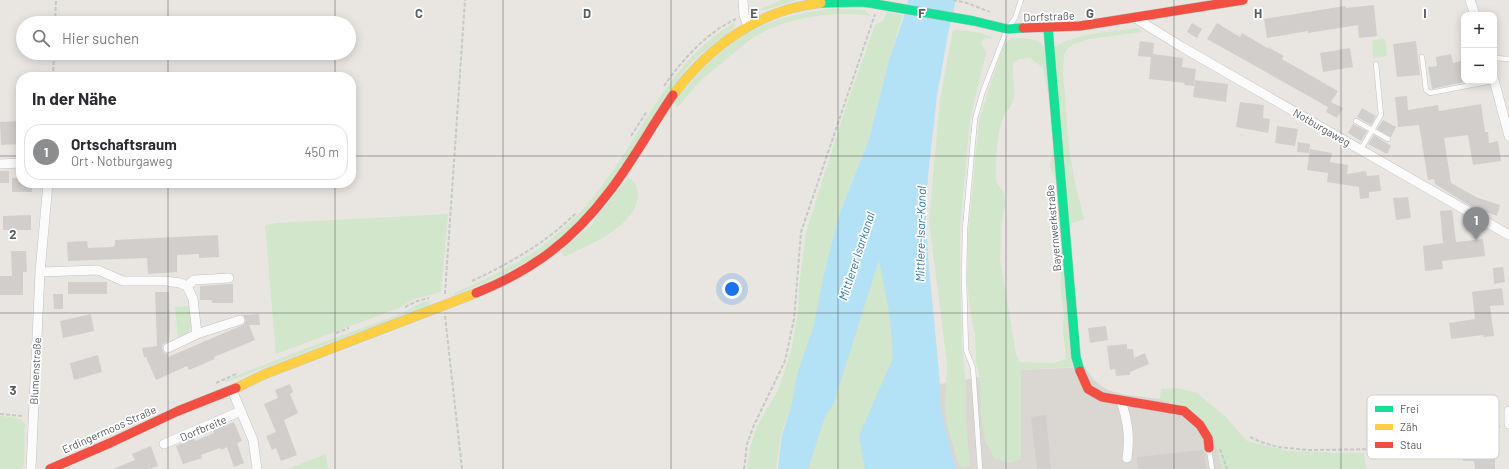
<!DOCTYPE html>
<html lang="de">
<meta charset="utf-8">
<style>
:root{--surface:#fff;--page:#f2f2f3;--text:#2b2b33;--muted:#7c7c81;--line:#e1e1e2;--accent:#8b8d8e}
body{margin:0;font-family:Barlow,sans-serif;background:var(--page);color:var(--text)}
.controls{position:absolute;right:12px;top:12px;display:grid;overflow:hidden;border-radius:8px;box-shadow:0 2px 10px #0003}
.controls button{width:36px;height:36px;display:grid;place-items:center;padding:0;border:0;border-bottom:1px solid var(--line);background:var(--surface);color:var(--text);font:20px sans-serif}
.you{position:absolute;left:732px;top:289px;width:14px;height:14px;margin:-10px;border:3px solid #fff;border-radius:50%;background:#1a73e8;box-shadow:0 0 0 6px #1a73e833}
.badge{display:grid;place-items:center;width:26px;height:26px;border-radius:50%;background:var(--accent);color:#fff;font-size:13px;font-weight:700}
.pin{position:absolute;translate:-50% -33px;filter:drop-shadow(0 1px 2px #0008)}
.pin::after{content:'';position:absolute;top:21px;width:14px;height:12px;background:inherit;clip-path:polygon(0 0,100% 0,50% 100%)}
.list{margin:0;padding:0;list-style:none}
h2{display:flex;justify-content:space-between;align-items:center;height:52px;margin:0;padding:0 16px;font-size:17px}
h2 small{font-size:13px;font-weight:400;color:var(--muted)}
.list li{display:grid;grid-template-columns:26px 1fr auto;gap:12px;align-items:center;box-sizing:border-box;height:56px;margin:0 8px 8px;padding:0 8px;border:1px solid var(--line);border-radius:16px}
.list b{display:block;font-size:15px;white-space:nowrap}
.list p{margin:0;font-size:13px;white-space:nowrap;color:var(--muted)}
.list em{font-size:13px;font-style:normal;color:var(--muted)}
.icon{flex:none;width:22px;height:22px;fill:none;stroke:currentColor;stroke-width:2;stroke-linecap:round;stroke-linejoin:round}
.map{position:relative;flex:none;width:1509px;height:469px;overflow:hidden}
.search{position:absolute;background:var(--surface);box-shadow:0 2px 10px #0003;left:16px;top:16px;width:340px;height:44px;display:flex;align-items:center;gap:10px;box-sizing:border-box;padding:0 14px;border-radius:22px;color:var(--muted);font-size:15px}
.panel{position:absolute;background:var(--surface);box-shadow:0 2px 10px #0003;left:16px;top:72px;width:340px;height:116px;border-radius:16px}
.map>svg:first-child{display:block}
</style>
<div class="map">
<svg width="1509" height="469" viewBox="0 0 1509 469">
<rect width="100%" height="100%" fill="#e9e6e2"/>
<path fill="#dad7d3" d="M926 217 928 258 940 384 1021 370 1085 367 1094 380 1100 385 1108 390 1121 394 1160 399 1182 406 1212 436 1217 448 1222 469H778L782 435 792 404 797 375 824 274Z"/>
<path fill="#d1e6cb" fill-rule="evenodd" d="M782 0H798L765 10H758Z
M832 9 865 10 870 16C830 10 786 18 752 38L701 80 677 108 674 102C720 46 757 15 832 9Z
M887 12 903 15 890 56 869 139 839 215 824 274 814 325 797 375 792 404 781 434 776 469H747L750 448 756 428 778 390 791 352 798 312 799 287 806 232 847 104 875 25 883 21Z
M735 22C735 25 735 26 733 28 730 33 722 37 717 41 705 50 693 60 684 72 643 127 613 192 561 237 530 264 493 280 455 295H453L454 293C516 266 559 243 601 187 646 129 668 62 735 22Z
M1136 28 1139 29 1142 32 1089 39 1074 44 1068 48 1064 54 1063 73 1069 147 1075 183 1084 219 1070 224 1055 47C1076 33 1111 32 1136 28Z
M953 30C962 30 987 32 993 39L987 38 983 39 981 42 986 53 970 120 960 227V277L962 348 966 386V418L970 466 962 468 957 459 947 424 945 408 947 364 929 221 940 99Z
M1011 38C1024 39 1038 36 1045 49L1072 367 1021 370V459L1009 463 995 459 985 441 981 416 980 379 976 361 975 335 970 309 967 281 968 235 979 122 988 91 1004 46ZM1030 58 1043 68 1048 94 1052 134 1053 148 1050 166 1056 181 1057 194 1058 265 1061 275 1060 285 1064 314 1063 331 1066 359 1054 363 1020 362 1016 354 1000 259 1001 243V225L1005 206 1004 193 997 183 996 178C996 157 996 135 1004 116 1007 109 1014 105 1014 97 1015 86 1012 74 1013 63L1019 59Z
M1385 39 1387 56 1373 58 1372 40Z
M628 178C634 180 637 186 638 193 639 225 589 245 564 257L561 252 591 225Z
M448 214 441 291 438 293 414 299 399 308 276 354 265 225 276 223Z
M879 259 890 317 893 358 859 436 865 469H808L824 419 834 402Z
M428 301 431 304 430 307 319 347 227 382 223 381 307 348 403 313 418 304Z
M189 306 191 328 187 333 178 338 175 307Z
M1177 388 1197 393 1225 416 1247 441 1288 451 1341 453H1364L1366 469H1222L1217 448 1212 436 1182 406 1160 399 1161 389Z
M0 416C8 417 20 416 25 424L24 464 22 469H0Z
M326 454 328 469H287Z"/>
<path fill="#b3e2f6" d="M908 0H956L948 34 937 96 928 176 926 217 928 258 938 363 941 411 956 469H865L859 436 893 358 890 317 879 260 834 402 824 419 808 469H778L782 435 792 404 797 375 814 325 824 274 839 215 869 139 890 56 903 20Z"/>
<path fill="#d1cecc" d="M1374 5 1377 36 1359 38 1358 25 1308 33V31L1267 38 1264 19 1345 6 1346 8Z
M1192 23 1202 29 1197 38 1187 32Z
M1217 23 1240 37 1242 33 1269 49 1268 47 1284 56 1282 59 1338 91 1331 102 1343 108 1337 118 1326 112 1328 107 1207 39Z
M1140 41 1154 43 1153 54 1183 58 1182 67 1196 69 1194 86 1184 85 1185 83 1149 79 1151 57 1138 56Z
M1416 41 1420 75 1397 77 1393 44Z
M1350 48 1353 67 1323 72 1320 53Z
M1451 54 1453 63 1464 60V82L1432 89 1428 67 1437 66 1436 57Z
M1195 80 1228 84 1226 102 1193 97Z
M1407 96 1408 110 1438 105 1439 111 1481 104 1485 132H1488L1489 143 1498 141 1501 161 1473 165 1468 135 1444 138 1451 183 1476 197 1500 205 1497 216 1472 207 1435 184 1434 179 1428 180 1419 125 1398 127 1395 97Z
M1240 102 1264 105 1263 118 1270 119 1268 133 1236 127Z
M1362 108 1376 116 1371 125 1357 117Z
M1383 120 1396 127 1391 137 1377 129Z
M21 121V144L1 145 0 122Z
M1353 124 1367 131 1361 141 1348 133Z
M1277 126 1298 129 1295 146 1275 143Z
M1374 135 1391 146 1387 154 1368 144Z
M1298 142 1310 144 1309 153 1297 152Z
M1310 149 1332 153 1330 162 1348 165 1347 174 1366 171 1367 176 1379 175 1381 191 1369 192V198L1360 199 1359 187 1327 182 1328 173 1307 170Z
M0 171H9V183H0Z
M12 178H21V183H32V192H12Z
M1408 197 1411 218 1396 220 1393 198Z
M1452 210 1456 242 1483 239 1485 256 1442 261 1443 269 1425 271 1423 246 1443 243 1440 211Z
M31 215V230H3V216Z
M218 235 219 257 199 258V254L177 255V272L148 274 147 258 68 261 67 242 87 241 88 248 113 247 115 245V240Z
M11 251H26L27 272H23V295H0V276H12Z
M1503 267 1505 282 1494 284 1493 268Z
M68 282H107V294H68Z
M230 284H233V303H212V300H200V286Z
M1502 288 1504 305 1490 306 1494 336 1484 337 1483 335 1451 339 1449 323 1475 319 1472 292Z
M155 292H169L170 329 169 341 163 344 162 348 164 353 168 354V357L243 325 246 321 243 315 259 314 260 325H249L255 340 214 357 215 359 189 370 187 366 156 380 146 357H144L142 348 157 346Z
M53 294H63V309H54Z
M91 314 94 331 63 338 60 321Z
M1106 326 1108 340 1090 343 1088 328Z
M1127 344V349H1133L1134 358 1145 353 1149 364 1130 372V375L1116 376 1115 369 1110 370 1107 346Z
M98 355 102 372 74 380 70 363Z
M290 384 293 392 290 394 298 413 284 420 297 455 281 461 276 448 272 450 266 436 276 432 264 404 278 398 275 390Z
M1046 415 1051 469H1037L1031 417Z
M234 422 242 441 237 443 244 463 234 467 227 447 221 450 220 448 201 455 202 458 183 464 176 446 194 438 195 441 214 433 213 430Z
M1482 432H1495V469H1475L1474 461H1463L1462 446 1483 445Z
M151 446 158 466 150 469H113L135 460 132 454Z
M1202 450 1204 453 1206 469H1138L1137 457Z"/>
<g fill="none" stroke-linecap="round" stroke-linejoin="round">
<g stroke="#c4c3c3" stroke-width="5.5">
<path id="lane" d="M1422 57 1426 90 1430 93 1492 81
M1494 58 1509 59
M1356 121 1388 139
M1361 149 1381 115 1376 64
M1209 449 1212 469
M980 469 973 368 966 350 964 278 965 229 975 119 983 91 1007 29 1015 18 1021 0"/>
</g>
<g stroke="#c4c3c3" stroke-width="10">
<path id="street" d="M743 0 744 15 748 26
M1470 0 1475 15
M1135 18 1182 47 1509 235
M1494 80 1509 136
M0 164 21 163
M40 272 98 270 123 281H166L180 283 187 286 193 299 197 334 168 348
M187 286 194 280 229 278
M197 334 240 320
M232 390 253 440 257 469
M1121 401C1128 422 1130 437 1127 458
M1509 411V424
M164 444 241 411
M31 469 40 272 48 183"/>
</g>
<g stroke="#c5c5c5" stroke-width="10">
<path id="fast" d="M821 3 864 2 974 21 1007 29 1023 28
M1048 28 1076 357 1080 371"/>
</g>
<g stroke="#c5c5c5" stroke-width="10">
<path id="slow" d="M673 95C709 47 759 9 821 3
M236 388 265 374 476 293"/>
</g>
<g stroke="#c5c5c5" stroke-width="10">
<path id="jam" d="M1023 28 1080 26 1243 0
M476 293C532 271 573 240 609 192 633 161 651 127 673 95
M1080 371 1088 389 1102 397 1184 411 1200 425 1208 438 1209 448
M50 469 110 443 178 411 236 388"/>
</g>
<path stroke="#c4cac6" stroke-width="2" stroke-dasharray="4 2" stroke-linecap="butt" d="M953 0 967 3 990 12
M55 23 56 0
M53 77 54 53
M664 86C681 61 707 32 736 19
M631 136 647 111
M472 281C510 263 546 243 576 213
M445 294 465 0
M405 307 417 301 429 298
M445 316 462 469
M336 333 349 328
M216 383 238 373
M0 414 23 416
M1250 437 1261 442 1278 447 1308 450 1390 449 1412 446 1500 426
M1220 449 1227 469
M744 469 747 444 754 425 785 361 794 319 801 232 875 14"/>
<use href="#lane" stroke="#fcfbfb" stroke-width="4.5"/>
<use href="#street" stroke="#fcfbfb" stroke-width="9"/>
<use href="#fast" stroke="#16e098" stroke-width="9"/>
<use href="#slow" stroke="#ffcf43" stroke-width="9"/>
<use href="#jam" stroke="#f24e42" stroke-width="9"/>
</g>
<path fill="none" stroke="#585d61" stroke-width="1" stroke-opacity="0.55" d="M168 0V23M335 0V23M503 0V469M671 0V469M838 0V469M1006 0V469M1174 0V469M1341 0V469M168 53V77M335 53V77M0 156H21M351 156H1509M168 183V469M335 183V469M0 313H1509"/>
<g text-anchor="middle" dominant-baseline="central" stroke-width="3.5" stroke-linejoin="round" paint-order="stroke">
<g font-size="11" fill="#585d61" stroke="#fff">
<text transform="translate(1049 16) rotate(-2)">Dorfstraße</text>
<text transform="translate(1322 127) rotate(30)">Notburgaweg</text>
<text transform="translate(1053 228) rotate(-95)">Bayernwerkstraße</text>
<text transform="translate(35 371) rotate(-87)">Blumenstraße</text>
<text transform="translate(203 428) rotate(-23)">Dorfbreite</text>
<text transform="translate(109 429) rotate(-24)">Erdingermoos Straße</text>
</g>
<g font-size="12" font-style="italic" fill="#3177a3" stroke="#fff">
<text transform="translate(920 234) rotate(-89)">Mittlere-Isar-Kanal</text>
<text transform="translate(856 256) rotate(-72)">Mittlerer Isarkanal</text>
</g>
</g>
<rect x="1367" y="395" width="132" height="64" rx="6" fill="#fff" stroke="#cdced0" stroke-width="1"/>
<rect x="1375" y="406" width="18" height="6" fill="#16e098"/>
<rect x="1375" y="424" width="18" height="6" fill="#ffcf43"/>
<rect x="1375" y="442" width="18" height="6" fill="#f24e42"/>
<g font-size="11" fill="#585d61">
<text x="1400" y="413">Frei</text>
<text x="1400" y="431">Zäh</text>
<text x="1400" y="449">Stau</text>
</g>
<g font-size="13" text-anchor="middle" font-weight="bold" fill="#585d61" stroke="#fff" stroke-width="3.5" stroke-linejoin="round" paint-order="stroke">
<text x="419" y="18">C</text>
<text x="587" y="18">D</text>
<text x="754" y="18">E</text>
<text x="922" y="18">F</text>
<text x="1090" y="18">G</text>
<text x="1258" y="18">H</text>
<text x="1425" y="18">I</text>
<text x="13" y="239">2</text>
<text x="13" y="395">3</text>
</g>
</svg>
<div class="controls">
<button>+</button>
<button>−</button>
</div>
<div class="you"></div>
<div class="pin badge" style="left:1476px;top:240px">1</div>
<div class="search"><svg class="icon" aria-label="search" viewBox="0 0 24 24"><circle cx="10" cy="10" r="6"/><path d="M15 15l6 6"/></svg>Hier suchen</div>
<section class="panel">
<h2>In der Nähe<small></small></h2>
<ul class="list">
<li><span class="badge">1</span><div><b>Ortschaftsraum</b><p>Ort · Notburgaweg</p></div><em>450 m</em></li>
</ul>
</section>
</div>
